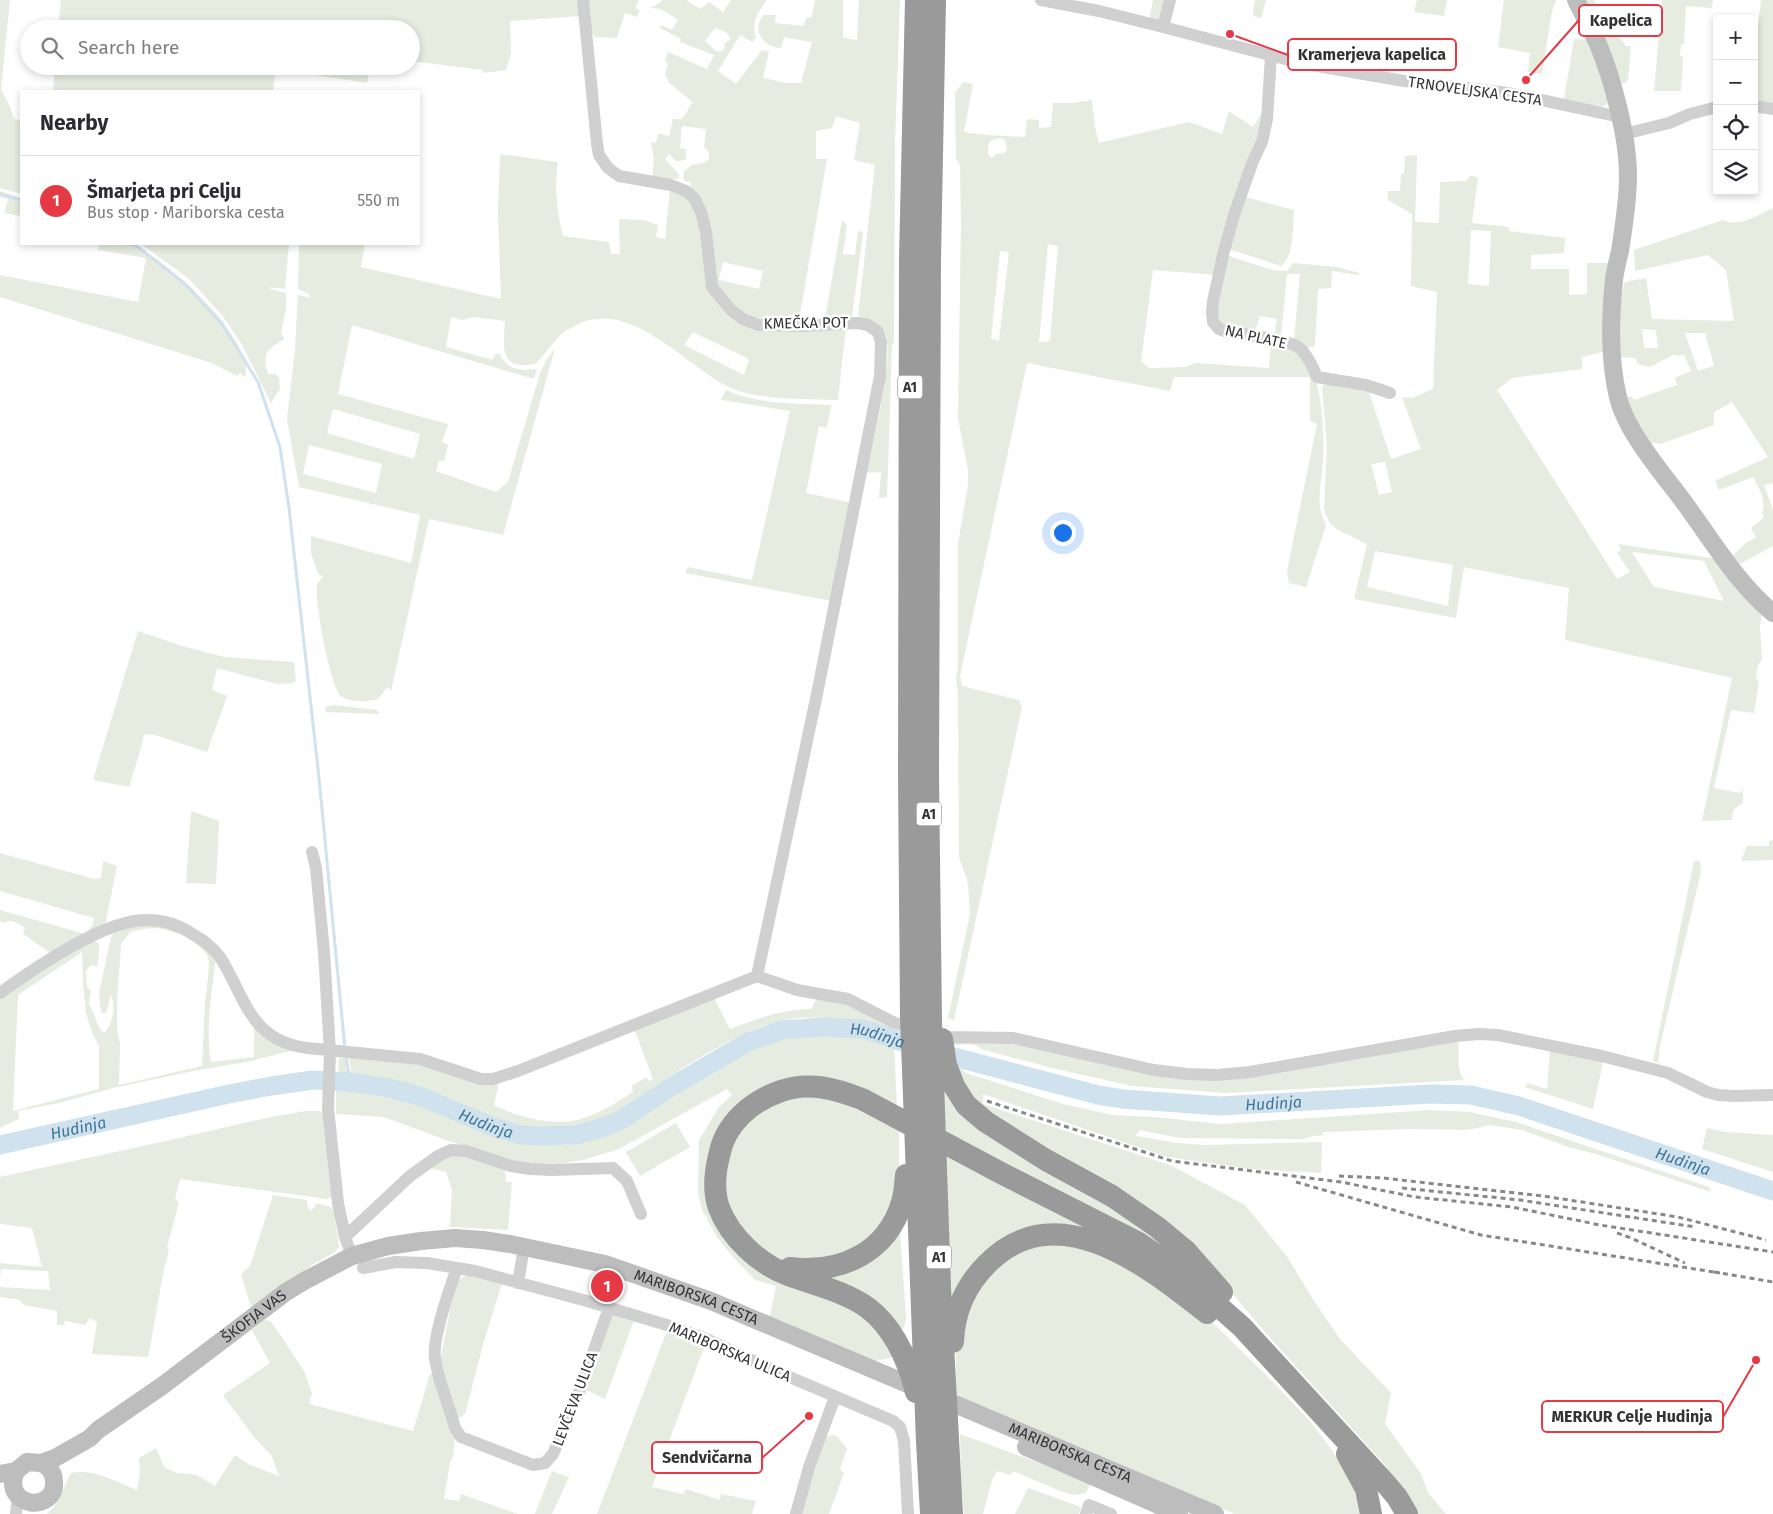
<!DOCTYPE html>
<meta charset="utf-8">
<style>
:root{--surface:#fff;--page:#f2f2f3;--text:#2b2b33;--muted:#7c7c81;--line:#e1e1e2;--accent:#e63946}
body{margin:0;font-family:"Fira Sans",sans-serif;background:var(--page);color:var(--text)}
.controls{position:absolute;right:15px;top:15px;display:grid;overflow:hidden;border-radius:0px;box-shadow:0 2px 8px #0003}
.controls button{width:45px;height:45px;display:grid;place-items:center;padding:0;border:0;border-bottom:1px solid var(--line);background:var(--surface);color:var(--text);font:25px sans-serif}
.you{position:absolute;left:1062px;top:532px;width:18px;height:18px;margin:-12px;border:4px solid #fff;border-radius:50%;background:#1a73e8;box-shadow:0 0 0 8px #1a73e833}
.badge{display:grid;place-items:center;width:32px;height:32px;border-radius:50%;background:var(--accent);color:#fff;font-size:16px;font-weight:700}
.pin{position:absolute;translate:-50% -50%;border:2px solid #fff;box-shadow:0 1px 5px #0006}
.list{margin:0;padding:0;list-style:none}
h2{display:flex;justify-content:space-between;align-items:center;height:65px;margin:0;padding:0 20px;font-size:21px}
h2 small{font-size:16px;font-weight:400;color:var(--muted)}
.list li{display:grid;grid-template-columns:32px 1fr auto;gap:15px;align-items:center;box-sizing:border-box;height:90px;padding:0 20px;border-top:1px solid var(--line)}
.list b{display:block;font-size:19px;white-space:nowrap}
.list p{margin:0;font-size:16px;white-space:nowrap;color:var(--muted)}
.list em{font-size:16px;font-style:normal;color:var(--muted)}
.icon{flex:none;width:28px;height:28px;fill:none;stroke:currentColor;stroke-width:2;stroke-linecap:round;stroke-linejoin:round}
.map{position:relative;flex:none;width:1773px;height:1514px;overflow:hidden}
.search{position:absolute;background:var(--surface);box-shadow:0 2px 8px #0003;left:20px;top:20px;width:400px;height:55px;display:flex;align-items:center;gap:12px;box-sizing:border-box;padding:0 18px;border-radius:28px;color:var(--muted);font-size:19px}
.panel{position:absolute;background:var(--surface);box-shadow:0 2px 8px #0003;left:20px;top:90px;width:400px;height:155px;border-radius:0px}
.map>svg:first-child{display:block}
</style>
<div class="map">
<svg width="1773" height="1514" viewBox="0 0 1773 1514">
<rect width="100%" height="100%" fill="#fff"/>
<path fill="#e6ecdf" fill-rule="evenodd" d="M0 0H10L1 89 10 106 14 119 21 120V194L0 188Z
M61 0H580L582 16 510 21 511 54 506 70 483 73V70L411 61V29H58Z
M587 0H639L636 7 638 10 640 9 637 17 625 13 617 38 595 37 591 32Z
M662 0H686L700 9 709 2 723 12 731 0H767C757 14 751 20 756 38L752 42 740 35 718 71 736 84 762 50 769 52 763 78 786 83H801L812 42 784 37 781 48C764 48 750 29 764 15H776L775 23 804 26 806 18 812 17 815 0H843V38L857 40 859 0H900L895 142 894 343 892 345 887 497 879 498 881 472 866 473C871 449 897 349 884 332 879 325 866 322 858 316L875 165 854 160 860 123 836 116 832 128 816 131V159H827L799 320 825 319 842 220 847 225 843 254 855 255 858 230 863 233 852 317 766 323 742 314 717 287 688 189 691 187V182L685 181 683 177 684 171 692 165 706 162 709 159V152L704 147 706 129 682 126 680 148 686 149V159L680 161H676L669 154 665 159 679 174 678 179 652 180 654 159 651 142 656 143 658 133 669 136 673 119H682L693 102 669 83 665 74 668 64 665 60 668 52 707 69 714 55 680 42 681 39 660 28 661 25 672 30 678 20 661 9 650 8 660 3ZM715 28C721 30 729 31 730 39L725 43 724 49 721 52 716 51 705 41ZM723 262 763 271 759 289 719 280Z
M1153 0H1167L1159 22 1149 20Z
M1255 0H1266L1261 18 1253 16Z
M1417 0H1447L1444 16 1414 12Z
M1504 0H1556L1552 11 1542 74 1528 72 1530 53 1498 47Z
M1583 0H1594L1605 19 1626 46H1631L1628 80 1625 83 1618 84Z
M1662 0H1713L1712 8 1686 6 1684 44H1681L1680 56 1683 57 1681 91H1654Z
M1761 0H1773V106L1754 103V60Z
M1574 39 1590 40 1609 101 1605 106 1600 107 1564 99Z
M55 66H370L367 83 276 69 273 91H53Z
M963 82 973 84 964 132 986 135 1025 137 1027 119 1039 120V128L1051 127 1053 103H1071L1092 100 1095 127 1099 143 1189 122 1222 134 1229 111 1253 127 1263 111 1264 119 1216 275 1153 270 1141 361 1149 368 1185 367 1196 363 1269 368 1271 343 1297 350C1303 358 1310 367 1314 376 1323 397 1324 437 1323 461 1322 483 1314 504 1326 525L1306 587 1289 583 1287 571 1317 424 1310 421V377H1174L1170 391 1027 363 960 676 962 686 1019 700 1022 707 954 1020 948 1018 970 914 968 883 959 857 958 692 956 678 958 667V544L968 485V470L958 418 961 221 960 165 956 158 955 93ZM999 138 1005 140 1007 148 1005 153 996 154 992 158 988 154V146L990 141ZM1048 244 1058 246 1050 341 1039 342ZM1000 251 1009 252 999 341 991 339Z
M500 154 558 162C554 188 557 211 563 236L609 242 611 254H620L619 219 643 220 658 225 656 237 665 239 670 190 687 195 698 213 707 271 741 322 846 326 838 400C804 398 754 401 725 385 682 362 629 298 576 325 572 328 567 329 563 333 552 342 545 355 535 364 498 370 504 347 505 321L473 317 462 320 451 317 446 347 493 360 495 354H500C506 370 521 371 537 369L534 379 352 325 338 394 448 424 442 442 448 445 444 461H439L436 471 496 492 508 482 540 373 547 359 555 348 503 535 429 519 391 691 388 687 377 700C367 701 352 703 342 697 331 691 314 600 317 585 318 581 322 579 323 576L318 574 311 553V536L411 563 420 515 299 487 287 419 295 349 298 295 310 298 309 294 298 289 299 245 297 244H365L361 267 501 299 498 213ZM693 332 749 359 744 375 684 345ZM333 409 420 434 414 459 327 433ZM309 445 382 464 376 493 303 474Z
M1417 155 1415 222 1439 223 1440 182 1466 181 1470 176 1478 177 1472 223 1509 227V231L1565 238 1564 253 1531 255V269H1569V295L1587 294V263H1609L1606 351 1582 357V369L1512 378 1497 390 1617 579 1630 572 1617 553 1621 550 1618 544 1717 559 1762 612 1760 628 1762 660 1758 665 1756 677 1759 682 1754 713 1731 710 1714 788 1740 793 1743 788V803L1733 810 1732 820 1702 821 1732 678 1565 640 1569 588 1464 567 1456 618 1354 599 1367 544 1336 529 1329 522 1324 509 1327 446 1322 387 1325 383 1368 389 1391 459 1421 449 1402 397 1412 398 1433 389 1437 292 1411 286 1412 214 1388 200V191H1400L1401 174 1404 173 1405 156ZM1471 230 1491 231 1489 286 1468 284ZM1385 462 1392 492 1379 495 1371 464ZM1375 551 1453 565 1448 606 1367 587ZM1632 552 1704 561 1724 601 1654 587Z
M0 191 21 198V216L4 213 8 199 0 197Z
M1245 197 1294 210C1293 225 1294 258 1281 266L1229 249Z
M1773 208V485L1772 483 1764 485 1773 510V546L1736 566 1731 557 1746 543 1756 537 1751 528 1764 517 1762 513C1767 500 1759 488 1753 477L1719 490 1715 481 1768 457 1732 402 1714 412V425L1660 444 1648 442 1624 398 1631 396 1634 400 1677 385 1675 378 1691 371 1684 355 1677 356 1675 354 1650 367 1637 364 1636 358 1620 357C1619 331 1617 306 1625 282L1646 278 1652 319 1734 321 1726 270 1708 255 1635 271 1634 250 1723 220C1740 228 1757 215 1773 208ZM1642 329 1656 330 1658 348H1644ZM1685 333H1705L1714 366 1698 371Z
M99 244H133L158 260 190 286 221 319 238 345 246 360V374L244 377 240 373 237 376 212 363 0 297V275L138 302 146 258 98 250Z
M141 244H289L285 289 270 287V289L286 293V308L281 333 284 339C266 351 262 352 268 374H275L279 377 280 389 271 403 241 343 222 315 188 278Z
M1229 256 1272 270 1287 271 1293 263 1337 267 1359 273V275L1332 271 1331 288 1318 289 1315 346C1304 351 1286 341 1274 338L1277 319 1260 316 1254 334 1227 329 1215 318ZM1287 274H1300L1294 339 1281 336Z
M726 390C758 405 797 403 831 405L827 428 819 426 806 493 852 503 832 601 685 573 688 567 752 580 790 411 721 400Z
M138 631 182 646 224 657 294 662 296 681 293 683 277 684 217 668 212 690 227 696 207 752 155 735 144 734 141 748 129 787 93 780Z
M334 705 377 710 379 714 326 712 325 707Z
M191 811 219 821 216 884 186 883Z
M1773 840V860L1741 861 1747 846H1769V841Z
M0 853 94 879 101 878 103 861 117 866 105 926 53 955 23 934 25 928C17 923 12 918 4 923L0 921V910L85 934 93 925 94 918 0 891Z
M1694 861H1700L1701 872 1660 1046 1658 1063 1653 1061Z
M136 924 177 927 216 957C212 991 205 1028 211 1062L254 1057V1027L294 1050 251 1061 193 1071 113 1088 59 1103 18 1111 19 1119 0 1128V997L92 939 99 944V953L97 967 93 965 90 966 86 971 87 987 91 991 89 1004 101 1031 105 1032C113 1023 116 1005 111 995L106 1014 101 1012 99 993 111 937 117 929ZM158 928 180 934 191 939 207 954 209 962 208 978 205 1002 202 1066 119 1085 120 1044 117 1028V1001L121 944 130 932 143 929ZM82 952 83 983 86 1013 92 1033 99 1046V1089L13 1111 18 995Z
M714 998 730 1029C757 1019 782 1009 811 1009L817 998 849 1004 893 1025 892 1031C859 1022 826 1014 791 1019 749 1025 692 1062 656 1085 638 1097 619 1113 599 1121 588 1125 577 1127 566 1129 512 1137 473 1106 426 1090 402 1081 377 1078 352 1075L349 1057 411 1063 497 1081 498 1087 494 1105C515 1117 553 1126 577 1120 598 1115 616 1103 633 1092L632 1086 646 1077 649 1081 653 1079 633 1026Z
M818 1031 861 1034 894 1045 897 1108 842 1085 730 1116 714 1220 844 1304 875 1326 894 1354 891 1358 878 1360 874 1362 770 1316 776 1286 755 1280 733 1257 717 1237 702 1210 698 1193 699 1140 719 1107 732 1095 727 1089 619 1149 587 1159 549 1166 508 1160 488 1154 446 1140 384 1117 336 1114V1088L388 1094 420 1101 503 1140 526 1144 569 1145 585 1142 624 1126 657 1107 722 1063 750 1049 766 1043 789 1038 797 1033Z
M949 1040 1001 1041 1188 1077 1458 1040C1460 1054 1455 1067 1464 1080L1226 1093 1132 1086 1052 1068 981 1049C973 1041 960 1046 949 1045Z
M1550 1051 1604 1058 1593 1109 1525 1087 1527 1083 1547 1089Z
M339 1058H345L347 1074 338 1073Z
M955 1067 963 1070 966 1073 1063 1104 1112 1115 1154 1117 1221 1124 1431 1110 1470 1112 1516 1122 1709 1187 1711 1192 1596 1154 1568 1147 1522 1130 1489 1125 1468 1130 1410 1129 1323 1132V1135L1313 1136 1304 1139 1180 1138 1139 1130 1136 1136 1177 1143 1204 1145 1322 1142 1321 1173 1251 1169 1167 1157 983 1094V1104L1170 1165 1245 1205 1288 1258 1314 1301 1340 1339 1391 1393 1385 1424 1420 1472 1429 1494 1446 1514H1413L1405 1494 1385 1465 1264 1331 1221 1280 972 1104Z
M946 1091 1105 1200 1180 1257 943 1132V1092Z
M820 1096 855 1107 899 1131V1172L891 1216 850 1255 786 1262 767 1254 734 1221 722 1186 728 1149 756 1112 786 1099Z
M306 1111H318L327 1113 332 1197 327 1199 180 1179 175 1199 179 1203 167 1247 169 1250 163 1274 149 1353 147 1357 92 1354 97 1322 90 1318 85 1325 65 1321 63 1325H57V1311L24 1305 20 1300 0 1297V1287L50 1290 48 1271 1 1269 0 1280V1263L42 1267 32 1228 0 1224V1177L175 1139 266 1118Z
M676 1123 690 1147 640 1176 626 1152Z
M1707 1128 1725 1132 1773 1135V1172L1702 1149Z
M457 1153 505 1169 506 1182H512L508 1230 450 1227 452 1190 446 1172 429 1168 441 1158Z
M943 1154 1099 1230 1043 1231 951 1301Z
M273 1195 307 1200V1205L310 1211 315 1207 316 1203 328 1206 334 1210 339 1247 335 1252 312 1265 253 1308 250 1304 241 1274 250 1266Z
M900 1231 906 1318 904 1328 900 1331 821 1275Z
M1045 1241 1099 1251 1185 1303 1216 1326 1266 1375 1310 1421 1333 1452 1352 1483 1363 1514H1235L956 1395V1355L962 1315 995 1264Z
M464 1276H473L502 1283 484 1341 465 1414 457 1419 440 1361 452 1300 458 1281Z
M613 1314 634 1320 605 1399 586 1390Z
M264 1320 271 1321 304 1371 312 1393 309 1404 413 1431 430 1374 435 1373 455 1439 453 1457 450 1462 444 1499 459 1501 461 1494 518 1514H47C60 1504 63 1487 71 1473 94 1468 116 1482 137 1490L140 1471 139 1458 156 1448 164 1467 177 1473 197 1475 215 1486 235 1455 250 1465 279 1476 272 1456 253 1436 223 1395 270 1363 252 1330Z
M667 1331 706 1342 652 1487 683 1494 686 1489 720 1500 721 1494 756 1501 752 1514H597Z
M960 1434 1053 1468 1090 1484 1086 1493 1074 1495 1060 1491 1013 1471 1011 1475 997 1471 992 1480 983 1514H964L961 1475Z
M832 1435 837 1436 847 1449 840 1469 844 1473 829 1514H800L824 1438Z
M552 1471 569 1477 552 1514H535Z
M1028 1488 1081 1507 1079 1514H1015Z"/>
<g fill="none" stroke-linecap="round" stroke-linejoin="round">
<path stroke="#cfe2ee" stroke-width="3" d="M0 194 21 200
M132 244 138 247 185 284 222 324 258 382 280 447 289 508 319 778 345 1049
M346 1056 350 1082"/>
<path stroke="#cfe2ee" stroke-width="19" id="s1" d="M0 1145 229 1094 271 1086 313 1080 350 1082 390 1088 422 1097 496 1128 521 1135 540 1136 576 1135 604 1127 623 1119 669 1088 746 1043 782 1030 822 1027 864 1029 920 1048 1098 1095 1123 1099 1220 1106 1431 1094 1471 1095 1519 1106 1773 1191"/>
<path stroke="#d0d0d0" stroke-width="12" d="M583 0 597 144 599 155 608 168 619 176 671 185 686 191 694 198 701 212 706 232 712 287 731 310 743 319 758 325 804 326 858 323 868 325 878 332 881 342 880 376 817 694 757 976 797 990 848 999 895 1023 915 1028
M1041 0 1099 11 1163 27
M1170 0 1163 27 1300 63 1404 81 1509 93 1620 117
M1271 56 1267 119 1262 142 1253 161 1234 215 1224 251 1213 301 1212 312 1213 322 1219 329 1224 331C1241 334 1286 339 1298 347 1307 353 1313 367 1317 377L1366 385 1390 393
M1754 106 1773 109
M1624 134 1669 123 1690 114 1717 107
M312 852 316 868 324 952 330 1051 328 1108 338 1203 345 1237 352 1256
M0 993C33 969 107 918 148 920 164 920 181 926 194 935 203 940 214 949 220 957 246 998 249 1040 307 1048L420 1059 481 1079H493L518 1071 757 976
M937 1035 946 1037 1013 1038 1154 1070 1187 1074 1217 1075 1250 1072 1455 1036 1479 1034 1498 1035 1602 1056 1668 1073 1707 1092 1718 1095 1734 1096 1773 1095
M345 1237 410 1176 438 1156 451 1150 466 1151 511 1166 530 1169 551 1170 613 1168 627 1181 641 1214
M363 1268 396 1262 427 1263 475 1271 587 1301 670 1326 706 1339 773 1370 893 1421 900 1427 904 1441 908 1514
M457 1268C450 1287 432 1339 435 1358 438 1382 449 1404 455 1428L461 1437 533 1465 545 1463 553 1454 579 1392 609 1308
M518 1283 524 1247
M16 1514 18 1497
M796 1514 809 1467 835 1397
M1086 1514 1089 1505 1111 1514"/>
<g stroke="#bdbdbd" stroke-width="18">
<path d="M1576 0C1583 15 1591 29 1598 44 1613 80 1628 137 1628 176 1628 200 1624 226 1620 251 1618 260 1615 270 1614 280 1610 318 1609 360 1618 397 1626 432 1664 475 1686 505 1713 542 1737 583 1773 613"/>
<path d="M1026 1447 1179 1514"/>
<path d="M16 1471C0 1508 57 1514 54 1481 54 1472 48 1466 41 1463"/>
<path id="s2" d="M0 1474 16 1471 27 1462 41 1463 55 1458 90 1438 98 1430 162 1386 286 1292 306 1280 352 1256 388 1246 421 1241 455 1238 483 1240 510 1244 605 1264 711 1301 1215 1514"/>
</g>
<path stroke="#9a9a9a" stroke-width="22" d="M916 0 910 258 909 775 911 1017 927 1442 931 1514
M935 0 930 259 928 775 931 1022 940 1287 952 1514
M942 1039 946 1065 954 1086 966 1105 986 1122 1046 1160 1112 1196 1157 1227 1186 1251 1222 1292
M790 1268C840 1274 887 1253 902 1202 905 1193 905 1184 906 1175
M953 1342C954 1311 965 1286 987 1264 1057 1193 1147 1266 1207 1313
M916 1392C908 1360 895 1329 868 1308 844 1291 815 1285 788 1275 759 1264 730 1237 719 1208 713 1191 715 1172 719 1156 725 1123 752 1101 781 1091 809 1081 836 1089 862 1099L1001 1173 1137 1242 1173 1266 1242 1327 1386 1484 1397 1497 1407 1514
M1347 1454 1366 1489 1371 1514"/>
<path stroke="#888" stroke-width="3" stroke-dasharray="5 4" stroke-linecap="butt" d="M987 1101 1172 1161 1341 1182 1415 1197 1512 1207 1600 1225 1773 1252
M1339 1176 1383 1178 1543 1196 1678 1217 1766 1240
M1296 1182 1481 1235 1720 1273
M1402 1188 1520 1200 1695 1227
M1617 1233 1631 1238 1685 1263
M1714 1272 1773 1282"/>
</g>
<g text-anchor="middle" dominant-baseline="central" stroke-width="5" stroke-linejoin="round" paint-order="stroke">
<g fill="#fff" stroke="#707070" stroke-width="1">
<rect x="897.5" y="375.5" width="25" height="23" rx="4"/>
<rect x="916.5" y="802.5" width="25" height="23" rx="4"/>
<rect x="926.5" y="1245.5" width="25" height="23" rx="4"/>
</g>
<g font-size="14" font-weight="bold" fill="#333">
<text x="910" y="387">A1</text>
<text x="929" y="814">A1</text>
<text x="939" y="1257">A1</text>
</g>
<g font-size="15" fill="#333" stroke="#fff">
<text transform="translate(1475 91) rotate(8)">TRNOVELJSKA CESTA</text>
<text transform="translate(806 323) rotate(-1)">KMEČKA POT</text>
<text transform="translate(1256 337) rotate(13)">NA PLATE</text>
<text stroke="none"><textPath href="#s2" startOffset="774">MARIBORSKA CESTA</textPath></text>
<text stroke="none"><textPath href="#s2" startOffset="304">ŠKOFJA VAS</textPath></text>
<text transform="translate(730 1352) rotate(23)">MARIBORSKA ULICA</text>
<text transform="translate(575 1399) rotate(-69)">LEVČEVA ULICA</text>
<text stroke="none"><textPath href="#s2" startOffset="1179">MARIBORSKA CESTA</textPath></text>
</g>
<g font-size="16" font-style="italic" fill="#3f7597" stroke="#fff">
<text stroke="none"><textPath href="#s1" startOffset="921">Hudinja</textPath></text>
<text stroke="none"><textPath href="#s1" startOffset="1326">Hudinja</textPath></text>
<text stroke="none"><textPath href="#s1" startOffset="500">Hudinja</textPath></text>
<text stroke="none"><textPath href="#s1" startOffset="80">Hudinja</textPath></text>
<text stroke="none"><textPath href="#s1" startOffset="1746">Hudinja</textPath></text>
</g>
</g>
<path fill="none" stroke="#e63946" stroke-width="2" d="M1526 80L1579 20M1230 34L1288 55M1756 1360L1723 1417M809 1416L762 1458"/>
<g fill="#e63946" stroke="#fff" stroke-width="2">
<circle cx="1526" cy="80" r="5"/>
<circle cx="1230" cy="34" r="5"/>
<circle cx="1756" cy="1360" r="5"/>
<circle cx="809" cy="1416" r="5"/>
</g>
<g fill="#fff" stroke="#e63946" stroke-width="2">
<rect x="1579" y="5" width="83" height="31" rx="5"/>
<rect x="1288" y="39" width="168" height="31" rx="5"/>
<rect x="1542" y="1401" width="181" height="31" rx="5"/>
<rect x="652" y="1442" width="110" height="31" rx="5"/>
</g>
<g font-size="16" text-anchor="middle" font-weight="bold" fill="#333">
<text x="1621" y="26">Kapelica</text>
<text x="1372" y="60">Kramerjeva kapelica</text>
<text x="1632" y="1422">MERKUR Celje Hudinja</text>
<text x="707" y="1463">Sendvičarna</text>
</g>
</svg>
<div class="controls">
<button>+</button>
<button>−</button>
<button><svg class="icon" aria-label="locate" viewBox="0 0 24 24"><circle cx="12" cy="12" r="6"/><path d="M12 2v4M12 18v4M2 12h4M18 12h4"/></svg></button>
<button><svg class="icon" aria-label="layers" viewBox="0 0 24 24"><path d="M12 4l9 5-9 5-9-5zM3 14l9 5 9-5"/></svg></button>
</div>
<div class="you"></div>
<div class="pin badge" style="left:607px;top:1286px">1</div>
<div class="search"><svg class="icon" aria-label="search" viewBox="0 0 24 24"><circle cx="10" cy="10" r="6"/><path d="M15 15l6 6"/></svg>Search here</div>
<section class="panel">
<h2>Nearby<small></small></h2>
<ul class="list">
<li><span class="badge">1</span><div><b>Šmarjeta pri Celju</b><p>Bus stop · Mariborska cesta</p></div><em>550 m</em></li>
</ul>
</section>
</div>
